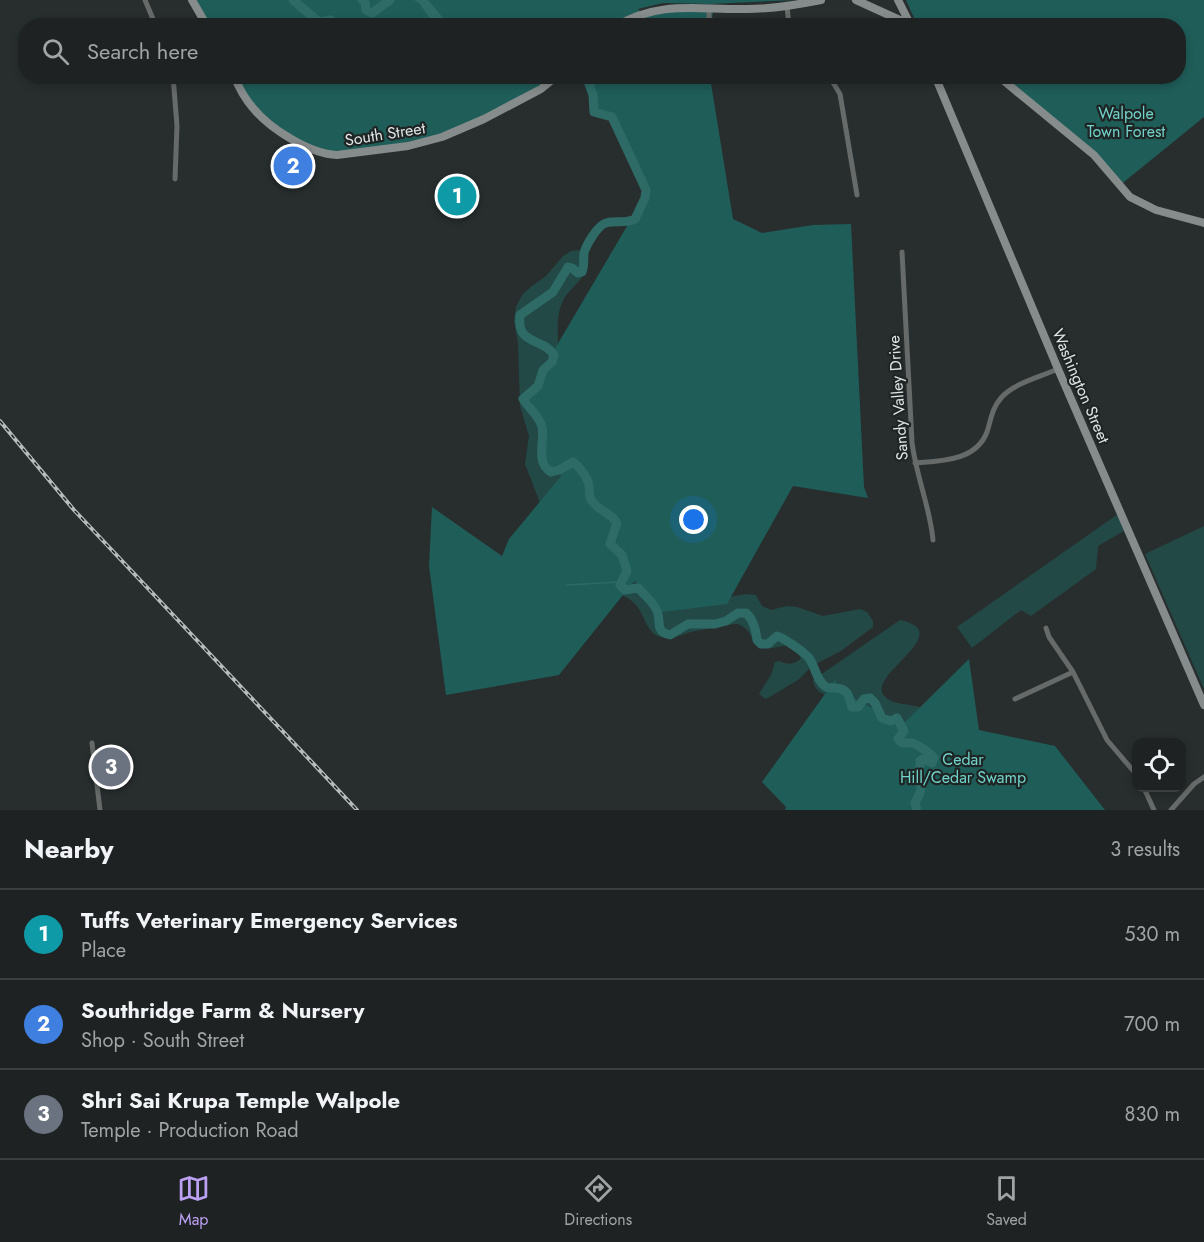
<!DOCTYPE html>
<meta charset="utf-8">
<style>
:root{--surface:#1e2222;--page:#2b2f2f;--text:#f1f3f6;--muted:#a1a4a5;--line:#3c3f40;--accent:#bca0f2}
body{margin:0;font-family:Jost,sans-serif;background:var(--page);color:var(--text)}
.controls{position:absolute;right:18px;bottom:18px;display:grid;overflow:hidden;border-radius:12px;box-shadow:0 3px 9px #0003}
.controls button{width:54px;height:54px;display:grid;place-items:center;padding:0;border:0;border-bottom:2px solid var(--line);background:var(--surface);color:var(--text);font:30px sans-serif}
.you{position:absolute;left:694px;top:520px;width:21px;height:21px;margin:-15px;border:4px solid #fff;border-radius:50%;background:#1a73e8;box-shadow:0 0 0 9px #1a73e833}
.badge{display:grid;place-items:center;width:39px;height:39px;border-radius:50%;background:var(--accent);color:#fff;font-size:20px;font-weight:700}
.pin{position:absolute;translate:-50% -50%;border:3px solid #fff;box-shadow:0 2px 6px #0006}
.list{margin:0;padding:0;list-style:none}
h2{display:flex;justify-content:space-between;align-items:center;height:78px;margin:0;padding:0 24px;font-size:26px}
h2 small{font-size:20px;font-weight:400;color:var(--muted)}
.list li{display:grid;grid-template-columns:39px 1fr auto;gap:18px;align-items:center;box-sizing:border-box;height:90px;padding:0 24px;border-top:2px solid var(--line)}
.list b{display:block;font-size:22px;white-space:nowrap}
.list p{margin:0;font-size:20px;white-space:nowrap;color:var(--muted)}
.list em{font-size:20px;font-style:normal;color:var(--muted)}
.icon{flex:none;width:33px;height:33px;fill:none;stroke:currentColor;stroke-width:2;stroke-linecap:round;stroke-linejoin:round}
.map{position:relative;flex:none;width:1204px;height:810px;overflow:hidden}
.search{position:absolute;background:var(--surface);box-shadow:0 3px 9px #0003;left:18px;right:18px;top:18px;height:66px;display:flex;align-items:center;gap:15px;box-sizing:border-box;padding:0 21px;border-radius:24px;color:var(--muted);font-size:22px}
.sheet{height:348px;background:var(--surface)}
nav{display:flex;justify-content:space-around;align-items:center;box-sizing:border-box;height:84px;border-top:2px solid var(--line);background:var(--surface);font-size:16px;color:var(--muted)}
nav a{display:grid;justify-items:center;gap:3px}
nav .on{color:var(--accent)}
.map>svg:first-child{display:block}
</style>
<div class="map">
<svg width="1204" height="810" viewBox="0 0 1204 810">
<rect width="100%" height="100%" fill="#282e2e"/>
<path fill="#224946" d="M579 250 585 255C589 282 572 283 563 301 556 315 558 331 558 345L706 601 746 594 756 595 762 606 771 610 787 606 797 607 823 616 860 609 867 612 873 621V627L841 651 812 666 798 680 766 699 759 694 771 675 775 662 780 661C787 665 796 665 801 658 785 635 778 653 762 647 751 643 752 628 737 624 722 625 706 629 691 632 683 634 676 638 668 638 638 637 652 604 618 594L540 503 525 464 529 436 520 406 518 343 514 321 516 307 522 295 532 286 546 276 563 256 571 251Z
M1118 514 1129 528 1098 546 1096 569 1031 616 1021 610 972 648 957 627Z
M1204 526V689L1145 554Z
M900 620C957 632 870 673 883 694 890 706 911 703 922 708L941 748 828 695C819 693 815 690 813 680Z"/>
<path fill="#1f5d59" d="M192 0H796L711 4 663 3 638 9 641 12H713L711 26 207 25Z
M906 0H1204V117L1119 186 1105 166 998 77 1178 76V26L924 25 915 20Z
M234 77H557L484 119 408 146 320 153 265 120Z
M586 77H710L733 219 762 233 813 225 851 224 864 487 868 498 793 486 727 604 654 613 635 580 559 675 446 695 429 566 432 507 502 556 509 539 562 475 545 468 541 445 542 429 534 412 523 399 538 386 543 370 554 359 553 352 630 221C641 215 648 196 644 184L619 135 612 118 594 112 593 95Z
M969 659 979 730 1055 746 1105 810H785L786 807 762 782 835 680 838 690 891 718 901 726Z"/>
<path fill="#2e6b67" d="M414 0H428L444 19 447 25H435L419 3Z"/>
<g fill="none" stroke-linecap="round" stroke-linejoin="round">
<path stroke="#2e6b67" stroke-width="1.5" d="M331 20 352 24
M567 585 620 582"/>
<path stroke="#2e6b67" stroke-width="9" d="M293 0 319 22 331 20
M362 0 365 2 366 10 372 13 390 0
M586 76 593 95 594 112 612 117 646 190 645 198 635 219C625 224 616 220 606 223 598 225 586 245 584 253 583 260 585 265 582 272L578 273 572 268 568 267 553 292 520 315C516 346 543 337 554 355L552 362 543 370 538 386 523 399C529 409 539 415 542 427 545 441 535 463 551 472L559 470 573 462C579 466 588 478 589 486 590 492 588 496 592 501 599 511 611 513 617 523L610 544 622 555 627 571 620 585 625 590 638 588C644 594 654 603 657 611 662 623 654 631 670 635L688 624H715L726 621 738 613H746C753 619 756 631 757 640L761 644H768L777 636C784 638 804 652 809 658 815 666 817 682 826 687 830 689 831 687 835 688 849 688 849 698 852 707H858L864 699 870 698 875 703 882 718 891 721 897 718 904 731 898 739C903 746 904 742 912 743 916 743 931 754 934 758L932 763 923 759 920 761C921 765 918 771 919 775 922 790 922 790 915 803L917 810"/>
<path stroke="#666a69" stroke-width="5" d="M145 0 156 26
M787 6 789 26
M709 26V8
M173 76 177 126 175 179
M829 76 840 94 857 195
M902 252 912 442C916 476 930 507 933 540
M915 463C941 461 976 461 987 432 991 420 992 408 1001 398 1014 383 1040 377 1058 369
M1046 628 1049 637 1073 672 1107 740 1136 774
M1015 699 1073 672
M92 743 100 810
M1144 788 1154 810
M1171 810 1194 784 1204 777"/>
<path stroke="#868c8b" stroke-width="8" d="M192 0 207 26
M856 0 913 26
M898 0 910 24
M616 26C661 0 697 10 747 9 772 9 796 5 821 0
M234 76C239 88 245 99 253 108 270 129 310 154 337 155L408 146 442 137 484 119 541 89 557 76
M935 76 1058 369 1204 705
M998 76 1094 155 1130 197 1156 210 1204 223"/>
<g stroke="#b7bbbb" stroke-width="4">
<path id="rail" d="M0 421 74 510 357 810"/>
</g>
<use href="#rail" stroke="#1e2524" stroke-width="1.5" stroke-dasharray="4.5" stroke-linecap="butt"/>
</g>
<g text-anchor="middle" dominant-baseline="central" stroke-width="4.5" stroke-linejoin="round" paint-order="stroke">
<g font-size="16" fill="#71d2ca" stroke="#1e2524">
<text x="1126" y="113">Walpole<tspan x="1126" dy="18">Town Forest</tspan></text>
<text x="963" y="759">Cedar<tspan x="963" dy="18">Hill/Cedar Swamp</tspan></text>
</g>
<g font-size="16" fill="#e0e4e4" stroke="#1e2524">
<text transform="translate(385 134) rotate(-9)">South Street</text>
<text transform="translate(1081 386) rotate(67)">Washington Street</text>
<text transform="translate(898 398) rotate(-94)">Sandy Valley Drive</text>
</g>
</g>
</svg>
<div class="controls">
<button><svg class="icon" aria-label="locate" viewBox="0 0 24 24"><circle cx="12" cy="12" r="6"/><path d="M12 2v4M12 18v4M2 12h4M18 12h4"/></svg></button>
</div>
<div class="you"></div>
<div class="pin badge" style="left:457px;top:196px;background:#0f9aa8">1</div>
<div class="pin badge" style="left:293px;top:166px;background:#3f7fe0">2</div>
<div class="pin badge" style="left:111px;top:767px;background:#6b7280">3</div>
<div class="search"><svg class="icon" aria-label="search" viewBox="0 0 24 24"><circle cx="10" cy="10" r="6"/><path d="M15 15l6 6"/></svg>Search here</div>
</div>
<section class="sheet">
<h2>Nearby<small>3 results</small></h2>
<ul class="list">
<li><span class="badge" style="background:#0f9aa8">1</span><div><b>Tuffs Veterinary Emergency Services</b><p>Place</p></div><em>530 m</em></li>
<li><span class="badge" style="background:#3f7fe0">2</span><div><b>Southridge Farm &amp; Nursery</b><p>Shop · South Street</p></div><em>700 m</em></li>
<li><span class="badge" style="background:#6b7280">3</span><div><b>Shri Sai Krupa Temple Walpole</b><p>Temple · Production Road</p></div><em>830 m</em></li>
</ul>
</section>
<nav>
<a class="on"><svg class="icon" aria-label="map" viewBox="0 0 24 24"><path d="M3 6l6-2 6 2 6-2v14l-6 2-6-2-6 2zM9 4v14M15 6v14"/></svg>Map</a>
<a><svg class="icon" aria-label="directions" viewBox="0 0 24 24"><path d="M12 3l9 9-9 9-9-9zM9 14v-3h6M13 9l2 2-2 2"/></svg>Directions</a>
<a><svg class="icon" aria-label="saved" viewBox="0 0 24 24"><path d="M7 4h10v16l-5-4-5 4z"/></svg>Saved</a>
</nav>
